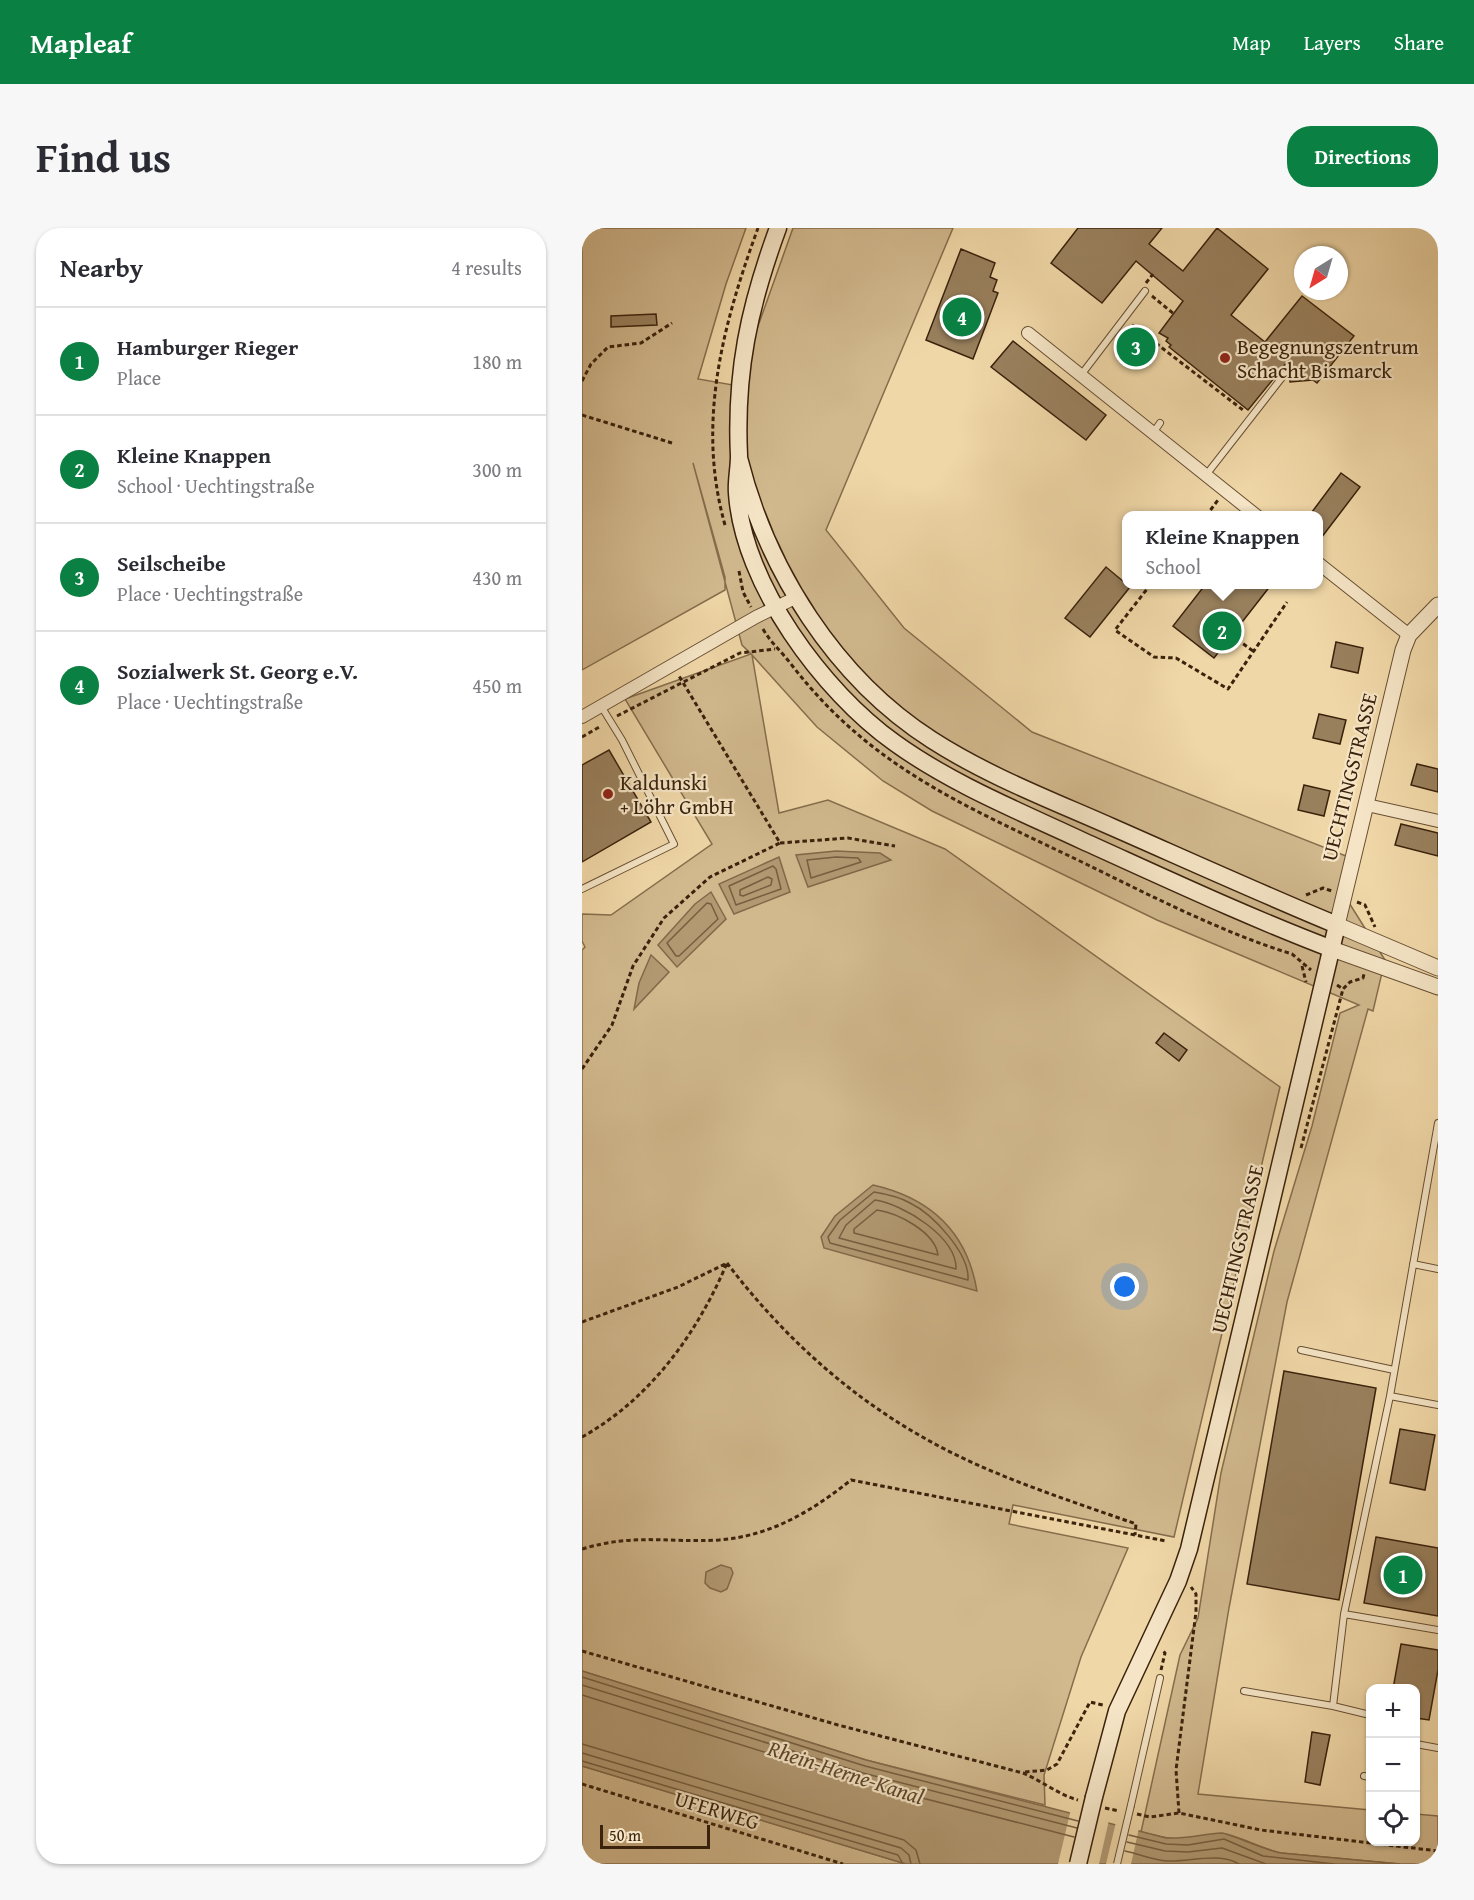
<!DOCTYPE html>
<meta charset="utf-8">
<style>
:root{--surface:#fff;--page:#f7f7f7;--text:#2b2b33;--muted:#7c7c81;--line:#e1e1e2;--accent:#0b8043}
body{margin:0;font-family:"Gentium Book Plus",serif;background:var(--page);color:var(--text)}
.controls{position:absolute;right:18px;bottom:18px;display:grid;overflow:hidden;border-radius:12px;box-shadow:0 2px 4px #0004}
.controls button{width:54px;height:54px;display:grid;place-items:center;padding:0;border:0;border-bottom:2px solid var(--line);background:var(--surface);color:var(--text);font:30px sans-serif}
.compass{position:absolute;left:712px;top:18px;width:54px;height:54px;border-radius:50%;background:var(--surface);box-shadow:0 2px 4px #0004;rotate:217deg}
.scale{position:absolute;left:18px;bottom:15px;width:110px;box-sizing:border-box;padding-left:6px;border:3px solid #3a220c;border-top:0;font-size:16px;line-height:21px;white-space:nowrap;color:#3a220c;-webkit-text-stroke:4px #f5e5c6;paint-order:stroke}
.you{position:absolute;left:543px;top:1059px;width:21px;height:21px;margin:-15px;border:4px solid #fff;border-radius:50%;background:#1a73e8;box-shadow:0 0 0 9px #1a73e833}
.badge{display:grid;place-items:center;width:39px;height:39px;border-radius:50%;background:var(--accent);color:#fff;font-size:20px;font-weight:700}
.pin{position:absolute;translate:-50% -50%;border:3px solid #fff;box-shadow:0 2px 6px #0006}
.popup{position:absolute;left:540px;top:283px;width:201px;height:78px;box-sizing:border-box;display:grid;place-content:center;border-radius:12px;background:var(--surface);filter:drop-shadow(0 2px 4px #0005);font-size:20px;white-space:nowrap;color:var(--muted)}
.popup b{font-size:22px;color:var(--text)}
.popup::after{content:'';position:absolute;left:50%;top:100%;margin-left:-12px;border:12px solid transparent;border-top-color:var(--surface)}
.list{margin:0;padding:0;list-style:none}
h2{display:flex;justify-content:space-between;align-items:center;height:78px;margin:0;padding:0 24px;font-size:26px}
h2 small{font-size:20px;font-weight:400;color:var(--muted)}
.list li{display:grid;grid-template-columns:39px 1fr auto;gap:18px;align-items:center;box-sizing:border-box;height:108px;padding:0 24px;border-top:2px solid var(--line)}
.list b{display:block;font-size:22px;white-space:nowrap}
.list p{margin:0;font-size:20px;white-space:nowrap;color:var(--muted)}
.list em{font-size:20px;font-style:normal;color:var(--muted)}
.icon{flex:none;width:33px;height:33px;fill:none;stroke:currentColor;stroke-width:2;stroke-linecap:round;stroke-linejoin:round}
.map{position:relative;flex:none;width:856px;height:1636px;overflow:hidden;border-radius:24px}
header{display:flex;align-items:center;gap:36px;box-sizing:border-box;height:84px;padding:0 30px;background:var(--accent);color:#fff}
header strong{font-size:28px}
nav{display:flex;gap:33px;margin-inline-start:auto;font-size:21px}
.intro{display:flex;align-items:center;justify-content:space-between;box-sizing:border-box;height:144px;padding:0 36px}
h1{margin:0;font-size:42px}
.button{padding:15px 27px;border-radius:24px;background:var(--accent);color:#fff;font-size:21px;font-weight:700}
main{display:flex;gap:36px;padding:0 36px}
aside{flex:1;background:var(--surface);border-radius:24px;box-shadow:0 2px 4px #0004}
.map>svg:first-child{display:block}
</style>
<header>
<strong>Mapleaf</strong>
<nav><a>Map</a><a>Layers</a><a>Share</a></nav>
</header>
<div class="intro"><h1>Find us</h1><a class="button">Directions</a></div>
<main>
<aside>
<h2>Nearby<small>4 results</small></h2>
<ul class="list">
<li><span class="badge">1</span><div><b>Hamburger Rieger</b><p>Place</p></div><em>180 m</em></li>
<li><span class="badge">2</span><div><b>Kleine Knappen</b><p>School · Uechtingstraße</p></div><em>300 m</em></li>
<li><span class="badge">3</span><div><b>Seilscheibe</b><p>Place · Uechtingstraße</p></div><em>430 m</em></li>
<li><span class="badge">4</span><div><b>Sozialwerk St. Georg e.V.</b><p>Place · Uechtingstraße</p></div><em>450 m</em></li>
</ul>
</aside>
<div class="map">
<svg width="856" height="1636" viewBox="0 0 856 1636">
<rect width="100%" height="100%" fill="#f0d7a7"/>
<filter id="stains"><feTurbulence type="fractalNoise" baseFrequency=".00333" numOctaves="4"/><feColorMatrix values="0 0 0 0 .2 0 0 0 0 .09 0 0 0 0 .02 0 0 0 .5 -.17"/></filter>
<radialGradient id="worn" r=".72"><stop offset=".6" stop-color="#630" stop-opacity="0"/><stop offset="1" stop-color="#630" stop-opacity=".3"/></radialGradient>
<path fill="#d1b88d" stroke="#866d4c" stroke-width="1.5" d="M0 0H164L144 56 116 151 162 159 170 115 211 0H371L244 302 322 400 450 504 769 630 764 670 803 732 791 783 786 781 705 1074 647 1380 616 1566 788 1582V1614H834V1586L856 1588V1636H818L699 1625C683 1622 652 1606 642 1606 629 1606 618 1610 605 1611 590 1612 575 1608 559 1604L598 1427 616 1390 639 1245 692 1023 730 898 758 785 777 777 575 692 350 583 301 553 235 499 170 427 197 585 246 572 363 621 698 859 592 1309 431 1277 427 1296 546 1320 499 1429 462 1547 463 1577 284 1532 0 1443V722L3 719 0 713V686L29 687 130 616 43 471 169 426 160 417 111 235 143 349V362L0 442Z
M0 1538 324 1636H0Z"/>
<path fill="#b29972" stroke="#826949" stroke-width="1.5" d="M254 623 298 625 309 632 226 659 214 627Z
M197 629 208 664 152 686 137 656Z
M129 664 144 691 95 739 76 717 113 676Z
M69 727 87 744 52 781 57 755Z
M291 957C348 970 385 1003 395 1063L242 1020 239 1009 253 988Z
M139 1337 149 1340 151 1345 145 1361 139 1364 128 1360 123 1355 124 1344Z
M0 1443 284 1532 584 1610C604 1611 621 1606 640 1605 645 1605 686 1623 699 1625L818 1636H324L0 1538Z"/>
<path fill="#f0d7a7" d="M489 1581 527 1592 517 1636H476Z
M534 1594 557 1600 549 1636H524Z"/>
<g fill="none" stroke-linecap="round" stroke-linejoin="round">
<path stroke="#765e3f" stroke-width="1.5" d="M254 629 276 630 279 634 229 650 225 632Z
M191 638 194 641 199 661 154 677 147 658Z
M186 649 190 651 189 657 161 668 158 667V662Z
M125 675 129 676 136 691 97 728H94L85 715Z
M292 964C304 966 318 969 328 975 351 986 388 1026 386 1052L248 1015 246 1009 258 992Z
M293 972C321 976 375 1009 374 1041L257 1010 264 997Z
M295 982C316 985 353 1004 356 1027L272 1005V1001Z
M0 1449 283 1538 496 1593
M0 1457 281 1545 495 1600
M0 1467 278 1554 492 1609
M0 1516 322 1612 334 1622 338 1636
M0 1525 319 1620 327 1627 329 1636
M0 1533 316 1627 321 1636
M547 1607 584 1616 606 1617 642 1611 681 1628 752 1636
M545 1614 583 1623 606 1624 640 1620 684 1636
M543 1623C557 1626 571 1632 585 1633 609 1634 636 1624 657 1636"/>
</g>
<path fill="#99805d" stroke="#3a220c" stroke-width="1.5" d="M496 0H580L567 16 601 43 635 0 686 41 649 87 683 114 720 68 772 108 735 155 731 152 708 154 706 133 666 182 587 119 589 117 584 113 586 110 577 105 601 73 554 33 520 75 469 35Z
M379 21 413 35 408 49 415 52 411 63 416 65 391 131 344 112Z
M74 86 75 97 29 99V88Z
M431 113 524 187 504 212 409 139Z
M759 245 778 259 736 314V288H727Z
M524 339 548 359 508 409 483 390Z
M623 357H689L632 430 591 398Z
M754 414 781 420 776 445 749 439Z
M737 486 764 492 758 516 731 510Z
M27 522 69 594 0 634V537Z
M835 536 856 541V564L829 557Z
M722 557 748 563 742 588 716 582Z
M819 596 856 605V628L813 617Z
M582 805 605 822 597 833 574 815Z
M702 1143 794 1160 757 1372 665 1356Z
M818 1201 853 1207 843 1262 808 1255Z
M794 1309 856 1320V1388L782 1375Z
M819 1416 856 1422V1442L847 1492 834 1490V1461H811Z
M730 1504 748 1507 738 1557 723 1554Z"/>
<g fill="none" stroke-linecap="round" stroke-linejoin="round">
<g stroke="#684f33" stroke-width="8">
<path id="service" d="M499 147 563 63
M571 205 578 195
M624 247 702 147
M0 661 92 616 40 512 19 478
M856 895 808 1168 856 1177
M831 1036 856 1041
M719 1122 812 1142
M808 1168 762 1386 856 1402
M762 1386 751 1478 788 1487
M662 1463 751 1478
M834 1516 856 1520
M782 1548 788 1549
M549 1577 578 1450"/>
</g>
<g stroke="#684f33" stroke-width="14">
<path id="minor" d="M446 105 675 288
M736 335 827 407
M0 489 174 389 215 369
M785 577 856 593"/>
</g>
<g stroke="#684f33" stroke-width="17">
<path id="tertiary" d="M856 377 827 407 821 422 755 697 856 740
M750 721 856 759"/>
</g>
<g stroke="#3a220c" stroke-width="19">
<path id="secondary" d="M196 0C167 79 153 144 157 228 157 241 154 253 155 265 161 356 241 464 313 515 370 556 437 583 501 613 583 650 666 689 750 721
M157 230C185 342 253 450 350 512 406 548 469 572 530 599 605 632 680 666 755 697L607 1321 596 1353 535 1483 512 1569"/>
</g>
<path stroke="#3a220c" stroke-width="3" stroke-dasharray="4.5 3" stroke-linecap="butt" d="M564 55 571 46
M570 68 592 86
M550 97 661 182
M0 153 9 136 26 119 59 115 90 95
M0 187 90 215
M624 288 636 272
M143 297C114 195 141 96 176 0
M157 343 161 364 169 379
M569 356 533 402 572 429 594 430 646 461 705 374
M181 401C189 415 199 423 209 436 291 543 389 580 506 637 569 668 644 706 710 726L729 742
M649 407 671 423
M35 488 158 425 193 421
M0 509 19 498
M198 615 266 610 313 618
M724 667 741 660 750 663
M775 674 783 677 793 699
M720 738 724 754
M755 757 761 761 768 754 781 750 782 746
M0 841 30 797 51 738 82 690 128 649 198 615 97 448
M719 920 761 761
M145 1035C199 1106 265 1167 344 1211 409 1248 484 1271 554 1296L553 1307
M0 1094 96 1059 143 1036
M0 1209C68 1171 115 1106 145 1035
M0 1321C53 1305 86 1315 137 1312 189 1308 230 1283 269 1252L584 1313
M0 1423 256 1497 441 1545C460 1553 477 1567 496 1572
M579 1442 583 1425 581 1423
M443 1544 465 1542 475 1536 508 1474 521 1477
M0 1556 261 1636
M523 1580 537 1583
M597 1585 594 1542 614 1384V1366L609 1359
M555 1586 568 1589 597 1585 679 1602 856 1623"/>
<use href="#service" stroke="#f5e5c6" stroke-width="6"/>
<use href="#minor" stroke="#f5e5c6" stroke-width="12"/>
<use href="#tertiary" stroke="#f5e5c6" stroke-width="15"/>
<use href="#secondary" stroke="#f5e5c6" stroke-width="16"/>
<g stroke="#684f33" stroke-width="8" stroke-linecap="butt">
<path id="service-bridge" d="M535 1636 549 1577"/>
</g>
<g stroke="#3a220c" stroke-width="19" stroke-linecap="butt">
<path id="secondary-bridge" d="M496 1636 512 1569"/>
</g>
<use href="#service-bridge" stroke="#f5e5c6" stroke-width="6"/>
<use href="#secondary-bridge" stroke="#f5e5c6" stroke-width="16"/>
</g>
<g fill="#8f2418" stroke="#f5e5c6" stroke-width="2">
<circle cx="643" cy="130" r="6"/>
<circle cx="26" cy="566" r="6"/>
</g>
<g text-anchor="middle" dominant-baseline="central" stroke-width="4.5" stroke-linejoin="round" paint-order="stroke">
<g font-size="21" fill="#3a220c" stroke="#f5e5c6" text-anchor="start">
<text x="655" y="118">Begegnungszentrum<tspan x="655" dy="24">Schacht Bismarck</tspan></text>
<text x="38" y="554">Kaldunski<tspan x="38" dy="24">+ Löhr GmbH</tspan></text>
</g>
<g font-size="21" fill="#3a220c" stroke="#f5e5c6">
<text transform="translate(767 549) rotate(-76)">UECHTINGSTRASSE</text>
<text transform="translate(655 1021) rotate(-77)">UECHTINGSTRASSE</text>
<text transform="translate(135 1582) rotate(17)">UFERWEG</text>
</g>
<g font-size="22" font-style="italic" fill="#5e462b" stroke="#f5e5c6">
<text transform="translate(264 1544) rotate(18)">Rhein-Herne-Kanal</text>
</g>
</g>
<rect width="100%" height="100%" filter="url(#stains)"/>
<rect width="100%" height="100%" fill="url(#worn)"/>
</svg>
<div class="controls">
<button>+</button>
<button>−</button>
<button><svg class="icon" aria-label="locate" viewBox="0 0 24 24"><circle cx="12" cy="12" r="6"/><path d="M12 2v4M12 18v4M2 12h4M18 12h4"/></svg></button>
</div>
<svg class="compass" viewBox="-18 -18 36 36"><path d="M0-13l5 13h-10z" fill="#e53935"/><path d="M0 13l5-13h-10z" fill="#7c7c81"/></svg>
<div class="scale">50 m</div>
<div class="you"></div>
<div class="pin badge" style="left:821px;top:1347px">1</div>
<div class="pin badge" style="left:640px;top:403px">2</div>
<div class="popup"><b>Kleine Knappen</b>School</div>
<div class="pin badge" style="left:554px;top:119px">3</div>
<div class="pin badge" style="left:380px;top:89px">4</div>
</div>
</main>
